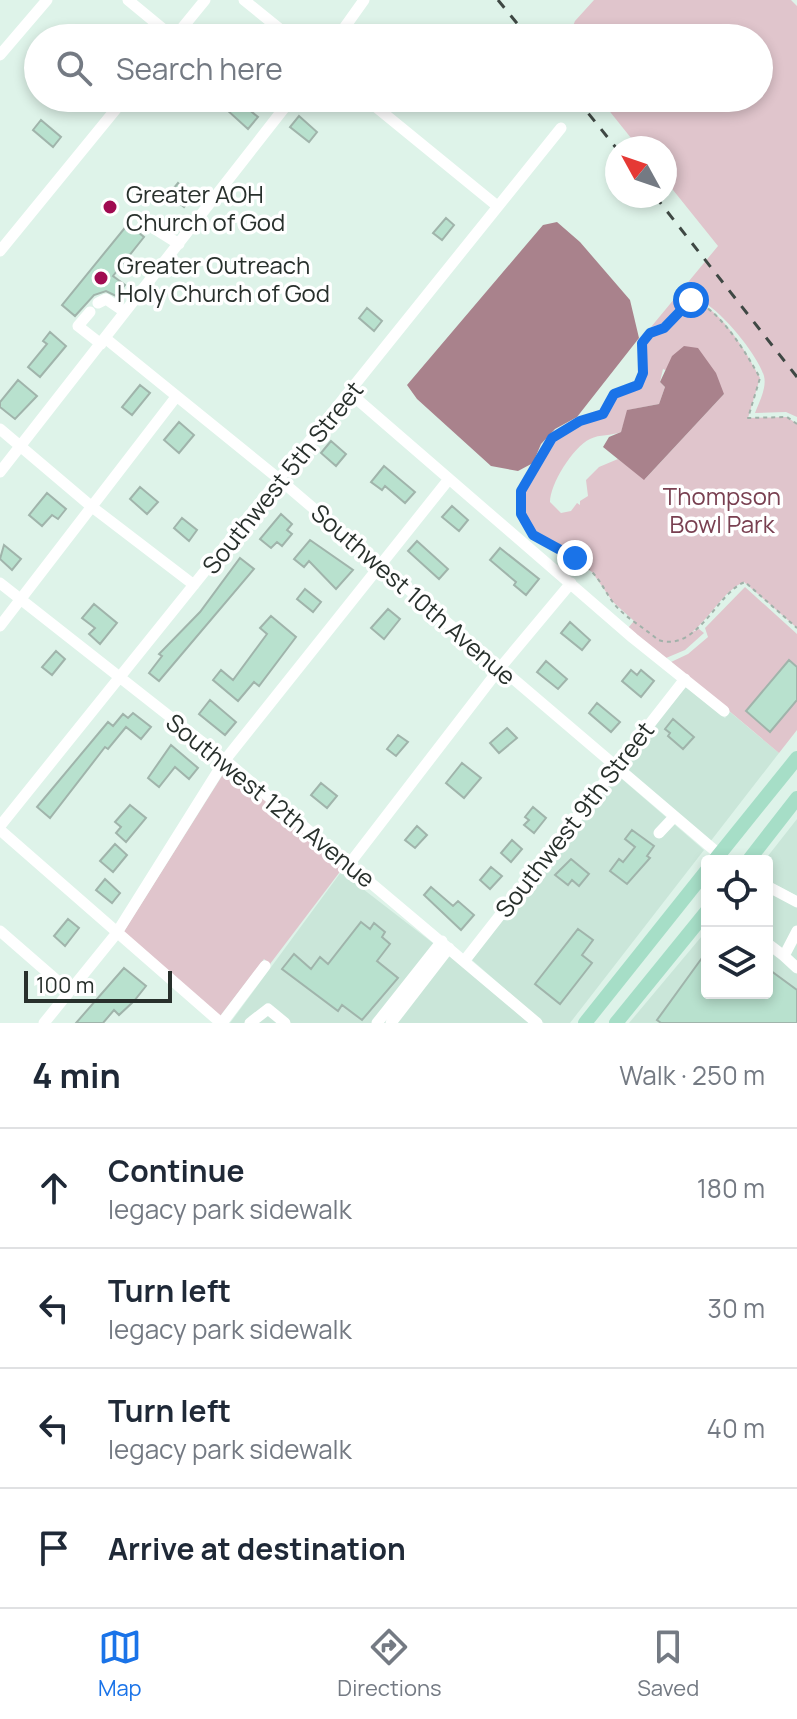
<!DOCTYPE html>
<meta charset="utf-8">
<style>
:root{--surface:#fff;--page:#f2f2f3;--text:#1f2937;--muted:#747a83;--line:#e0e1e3;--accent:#1a73e8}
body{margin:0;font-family:Manrope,sans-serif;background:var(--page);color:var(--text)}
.controls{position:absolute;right:24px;bottom:24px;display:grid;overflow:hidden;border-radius:8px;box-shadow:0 4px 12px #0003}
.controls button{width:72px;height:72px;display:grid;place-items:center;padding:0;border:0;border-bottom:2px solid var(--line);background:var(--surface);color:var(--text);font:40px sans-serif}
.compass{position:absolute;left:605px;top:136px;width:72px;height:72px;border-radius:50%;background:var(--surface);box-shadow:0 4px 12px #0003;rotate:310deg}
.scale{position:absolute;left:24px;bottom:20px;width:148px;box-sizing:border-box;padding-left:8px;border:4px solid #28302c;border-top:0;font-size:22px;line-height:28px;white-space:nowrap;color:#28302c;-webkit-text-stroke:6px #fff;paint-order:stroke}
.stop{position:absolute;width:24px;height:24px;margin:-18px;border:6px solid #1a73e8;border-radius:50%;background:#fff}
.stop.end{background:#1a73e8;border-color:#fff;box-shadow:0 2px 8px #0008}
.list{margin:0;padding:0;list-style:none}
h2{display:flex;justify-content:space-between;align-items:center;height:104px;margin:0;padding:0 32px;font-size:34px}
h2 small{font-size:26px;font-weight:400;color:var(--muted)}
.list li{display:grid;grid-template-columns:52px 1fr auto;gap:24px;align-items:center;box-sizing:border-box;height:120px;padding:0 32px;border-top:2px solid var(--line)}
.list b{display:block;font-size:30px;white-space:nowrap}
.list p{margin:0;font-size:26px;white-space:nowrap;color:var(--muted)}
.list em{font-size:26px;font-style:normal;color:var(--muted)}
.icon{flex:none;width:44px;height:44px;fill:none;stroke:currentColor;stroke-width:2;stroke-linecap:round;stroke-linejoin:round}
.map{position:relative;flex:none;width:797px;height:1023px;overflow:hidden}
.search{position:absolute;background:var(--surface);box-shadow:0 4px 12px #0003;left:24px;right:24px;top:24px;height:88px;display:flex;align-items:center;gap:20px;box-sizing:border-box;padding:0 28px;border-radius:44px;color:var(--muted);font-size:30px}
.sheet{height:584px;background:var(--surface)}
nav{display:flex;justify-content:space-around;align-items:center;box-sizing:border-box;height:112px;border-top:2px solid var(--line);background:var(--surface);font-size:22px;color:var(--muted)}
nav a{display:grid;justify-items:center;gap:4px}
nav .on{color:var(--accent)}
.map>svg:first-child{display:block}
</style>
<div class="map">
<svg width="797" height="1023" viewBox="0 0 797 1023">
<rect width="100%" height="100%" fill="#def3e9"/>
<path fill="#cae6d9" d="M686 687 725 718 730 712 779 753 710 842 622 765Z
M615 773 704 850 570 1023H544L472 960Z
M797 819V896L767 880 764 861Z
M341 872 460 964 529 1023H230Z
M767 892 797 907V1023H629L707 930V993H767Z"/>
<path fill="#e0c5cc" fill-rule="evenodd" d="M594 0H791L797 6V417L786 412 755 413C759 402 767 388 764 376 758 354 711 296 688 296L661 324 651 327 718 246 665 180V148H639L599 98H759V38H568L575 21Z
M691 300C721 307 746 352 760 378L748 418 787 417 797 424V628L744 582C724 590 710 618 692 632L699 629 704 633 685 650 666 658 628 628 634 621 613 602 592 572 533 535 521 514V491L545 448 559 433 602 414 614 394 638 385 643 373 642 343 650 333 664 328ZM663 369 724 394 645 479 618 459 599 467 586 480 588 496 580 501V505L577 503 571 511 561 513 550 502C550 484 573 447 590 439 600 434 611 436 621 432L628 410 659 404 665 387 660 382Z
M745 587 797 634V730L779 753 671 662 688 654 708 637 705 628Z
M227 768 345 865 270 964 264 959 220 1016 123 933Z"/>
<path fill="#a9828c" d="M557 222 580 242 630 300 639 338 577 417 555 429 541 444 533 463 518 471 491 466 417 399 407 385 543 225Z
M684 346 698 348 716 373 724 394 644 480 603 447 609 437 621 432 627 410 659 404 665 387 660 382 672 356Z"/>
<path fill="#b8e1ce" stroke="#a0b4ab" stroke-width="2" d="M236 99 258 117 248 129 227 110Z
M299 116 317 132 309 142 290 127Z
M41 120 61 137 53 147 33 130Z
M178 183 193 196 184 207 169 194Z
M446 218 454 225 442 240 433 233Z
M128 224 144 237 113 276 125 285 116 296 106 291 94 295 75 316 62 305Z
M367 308 382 321 374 331 359 318Z
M50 332 66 346 40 377 28 367 47 344 43 341Z
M18 380 37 396 15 419 0 407V402Z
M140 385 150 393 132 415 122 407Z
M179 422 194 435 179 453 164 440Z
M331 441 346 454 336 466 321 453Z
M384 466 415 492 405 503 385 486 382 490 371 482Z
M140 487 158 502 147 514 130 499Z
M47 493 66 509 58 519 52 515 42 526 29 515Z
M452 506 468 520 459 531 442 517Z
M281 514 292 524 287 530 292 534 282 546 277 542 271 548 260 539Z
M182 518 197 530 189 541 174 528Z
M310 540 353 570 336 589 309 561 304 567 294 559Z
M417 541 448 569 439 579 408 551Z
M4 545 21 559 12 570 0 559Z
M500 548 539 579 526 595 514 585 516 582 490 560Z
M240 558 254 569 159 681 149 673 162 656 159 654 200 612Z
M305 589 321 602 313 612 297 599Z
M94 604 117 623 100 644 89 634 95 628 82 618Z
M388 609 400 619 384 639 371 628Z
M271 616 296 637 259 686 254 682 238 701 213 680 221 670 233 680 267 634 260 628Z
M570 622 590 640 582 650 561 633Z
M56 651 65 659 52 675 42 667Z
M789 660 797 667V700L770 732 746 711Z
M546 661 567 679 558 689 537 672Z
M631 670 637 675 641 670 654 681 641 697 622 681Z
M210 700 236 722 225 735 199 714Z
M597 703 620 722 611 732 589 713Z
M133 713 151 727 141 739 126 727 108 749 105 747 50 818 37 807 108 722 113 726 123 714 128 718Z
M673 719 694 737 683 749 668 736 670 733 665 729Z
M507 728 517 738 499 753 490 743Z
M398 735 408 742 396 756 387 749Z
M171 745 198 768 189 779 175 767 159 787 148 778Z
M462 763 481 778 464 798 446 783Z
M321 783 337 796 327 808 311 795Z
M130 805 146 818 126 842 116 833 121 827 115 822Z
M533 807 546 818 534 833 524 825 529 820 525 817Z
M417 826 427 835 415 848 405 840Z
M632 830 654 846 647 856 650 858 627 884 610 871 619 859 623 862 635 847 625 839Z
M512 840 522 849 511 862 501 853Z
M115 844 127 855 113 872 100 861Z
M571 859 589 874 579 886 572 880 568 885 555 875Z
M491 867 502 876 490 889 480 880Z
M105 879 120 893 112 903 96 890Z
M431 887 453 906 458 901 474 915 461 930 424 895Z
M68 919 79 928 65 946 54 936Z
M361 922 370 929 374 923 385 932 382 937 390 944 377 961 398 978 362 1020 342 1005 338 1011 282 969 294 954 311 969 320 957 328 964Z
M578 929 593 940 582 955 592 963 560 1004 535 984Z
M707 951V993H767V968L797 990V1023H661L657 1020Z
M124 968 146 986 134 1001 119 1015 114 1010 103 1023H76Z"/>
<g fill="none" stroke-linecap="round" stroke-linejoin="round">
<path stroke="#a1b1a9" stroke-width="2" stroke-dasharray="4 4" stroke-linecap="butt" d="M797 424 787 417 748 418 760 378C747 354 718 306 691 300L664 328 650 333 642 343 643 373 638 385 614 394 603 414C561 428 556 430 536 469 532 477 524 481 522 489 508 537 564 546 590 570 601 580 606 594 615 605 627 619 645 628 658 640 698 653 717 592 745 582L797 628"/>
<path stroke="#fff" stroke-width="11" d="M128 0 174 38
M244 0 291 38
M174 38 205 0
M337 38 364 0
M0 55 47 0
M365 98 496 205
M152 227 179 244
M0 251 125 98
M98 303 106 299 125 312
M90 312 78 326 101 344
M105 338 279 479 727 861
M351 394 633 638 724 711
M0 429 92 507 194 585
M0 472 292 98
M0 583 225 760 537 1023
M0 626 176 397
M0 826 561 128
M0 830 221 1023
M659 833 674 817
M350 863 500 668 571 583
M767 886 797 902
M0 931 69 991
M797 931 784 956 797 968
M767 943 784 956
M465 960 685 679
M44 1023 116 934 225 760 449 479
M222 1023 265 966
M250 1023 268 1009 285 1023
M377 1023 442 941
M391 1023 449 948"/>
<path stroke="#a6dec7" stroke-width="14" d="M714 861 797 758
M748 861 797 798
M585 1023 707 870
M616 1023 707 911"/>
<path stroke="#3f4844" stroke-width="3" stroke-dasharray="10 10" stroke-linecap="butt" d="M498 0 529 38
M576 98 617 149
M655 196 797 377"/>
</g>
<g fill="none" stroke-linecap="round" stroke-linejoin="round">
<path stroke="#1a73e8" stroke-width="10" d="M575 558 533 535 521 514V491L552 438 580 421 603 414 614 394 638 385 643 373 642 343 650 333 664 328 691 300"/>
</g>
<g fill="#a00b51" stroke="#fff" stroke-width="3">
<circle cx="110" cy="207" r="8"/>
<circle cx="101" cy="278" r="8"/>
</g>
<g text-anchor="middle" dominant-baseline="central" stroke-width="7" stroke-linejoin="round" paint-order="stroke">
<g font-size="24" fill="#28302c" stroke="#fff" text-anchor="start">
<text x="126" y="193">Greater AOH<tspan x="126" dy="28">Church of God</tspan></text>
<text x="117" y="264">Greater Outreach<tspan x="117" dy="28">Holy Church of God</tspan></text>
</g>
<g font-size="24" fill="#28302c" stroke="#fff">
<text transform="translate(282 477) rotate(-51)">Southwest 5th Street</text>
<text transform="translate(414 594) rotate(41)">Southwest 10th Avenue</text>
<text transform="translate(271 800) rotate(39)">Southwest 12th Avenue</text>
<text transform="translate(574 819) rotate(-52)">Southwest 9th Street</text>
</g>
<g font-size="24" fill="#794051" stroke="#fff">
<text x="722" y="495">Thompson<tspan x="722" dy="28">Bowl Park</tspan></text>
</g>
</g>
</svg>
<div class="controls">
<button><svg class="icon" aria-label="locate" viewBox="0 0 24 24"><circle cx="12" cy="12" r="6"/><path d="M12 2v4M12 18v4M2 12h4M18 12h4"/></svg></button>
<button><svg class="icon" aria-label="layers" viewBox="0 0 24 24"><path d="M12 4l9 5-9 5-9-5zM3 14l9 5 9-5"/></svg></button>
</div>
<svg class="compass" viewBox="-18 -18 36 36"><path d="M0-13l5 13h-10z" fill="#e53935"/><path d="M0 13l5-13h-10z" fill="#747a83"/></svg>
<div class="scale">100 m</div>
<div class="stop" style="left:691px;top:300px"></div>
<div class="stop end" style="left:575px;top:558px"></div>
<div class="search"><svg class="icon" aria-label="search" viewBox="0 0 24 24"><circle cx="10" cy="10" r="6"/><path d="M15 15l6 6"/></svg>Search here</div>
</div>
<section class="sheet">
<h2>4 min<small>Walk · 250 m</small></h2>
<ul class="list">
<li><svg class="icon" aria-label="ahead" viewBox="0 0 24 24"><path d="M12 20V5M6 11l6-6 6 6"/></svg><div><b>Continue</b><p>legacy park sidewalk</p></div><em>180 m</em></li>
<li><svg class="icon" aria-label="left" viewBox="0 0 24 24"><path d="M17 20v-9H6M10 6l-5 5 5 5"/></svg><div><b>Turn left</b><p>legacy park sidewalk</p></div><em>30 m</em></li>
<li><svg class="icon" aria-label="left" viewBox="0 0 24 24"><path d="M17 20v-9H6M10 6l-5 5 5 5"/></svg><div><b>Turn left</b><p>legacy park sidewalk</p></div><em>40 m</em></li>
<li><svg class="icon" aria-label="arrive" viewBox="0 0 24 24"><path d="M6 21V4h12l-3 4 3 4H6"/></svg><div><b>Arrive at destination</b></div></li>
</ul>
</section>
<nav>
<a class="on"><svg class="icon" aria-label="map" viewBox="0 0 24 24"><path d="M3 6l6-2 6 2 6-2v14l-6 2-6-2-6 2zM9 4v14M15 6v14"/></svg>Map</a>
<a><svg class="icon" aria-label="directions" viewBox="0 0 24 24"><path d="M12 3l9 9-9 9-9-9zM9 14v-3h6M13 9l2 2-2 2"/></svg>Directions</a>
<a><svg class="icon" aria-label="saved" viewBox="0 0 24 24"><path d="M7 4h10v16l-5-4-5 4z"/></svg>Saved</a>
</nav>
